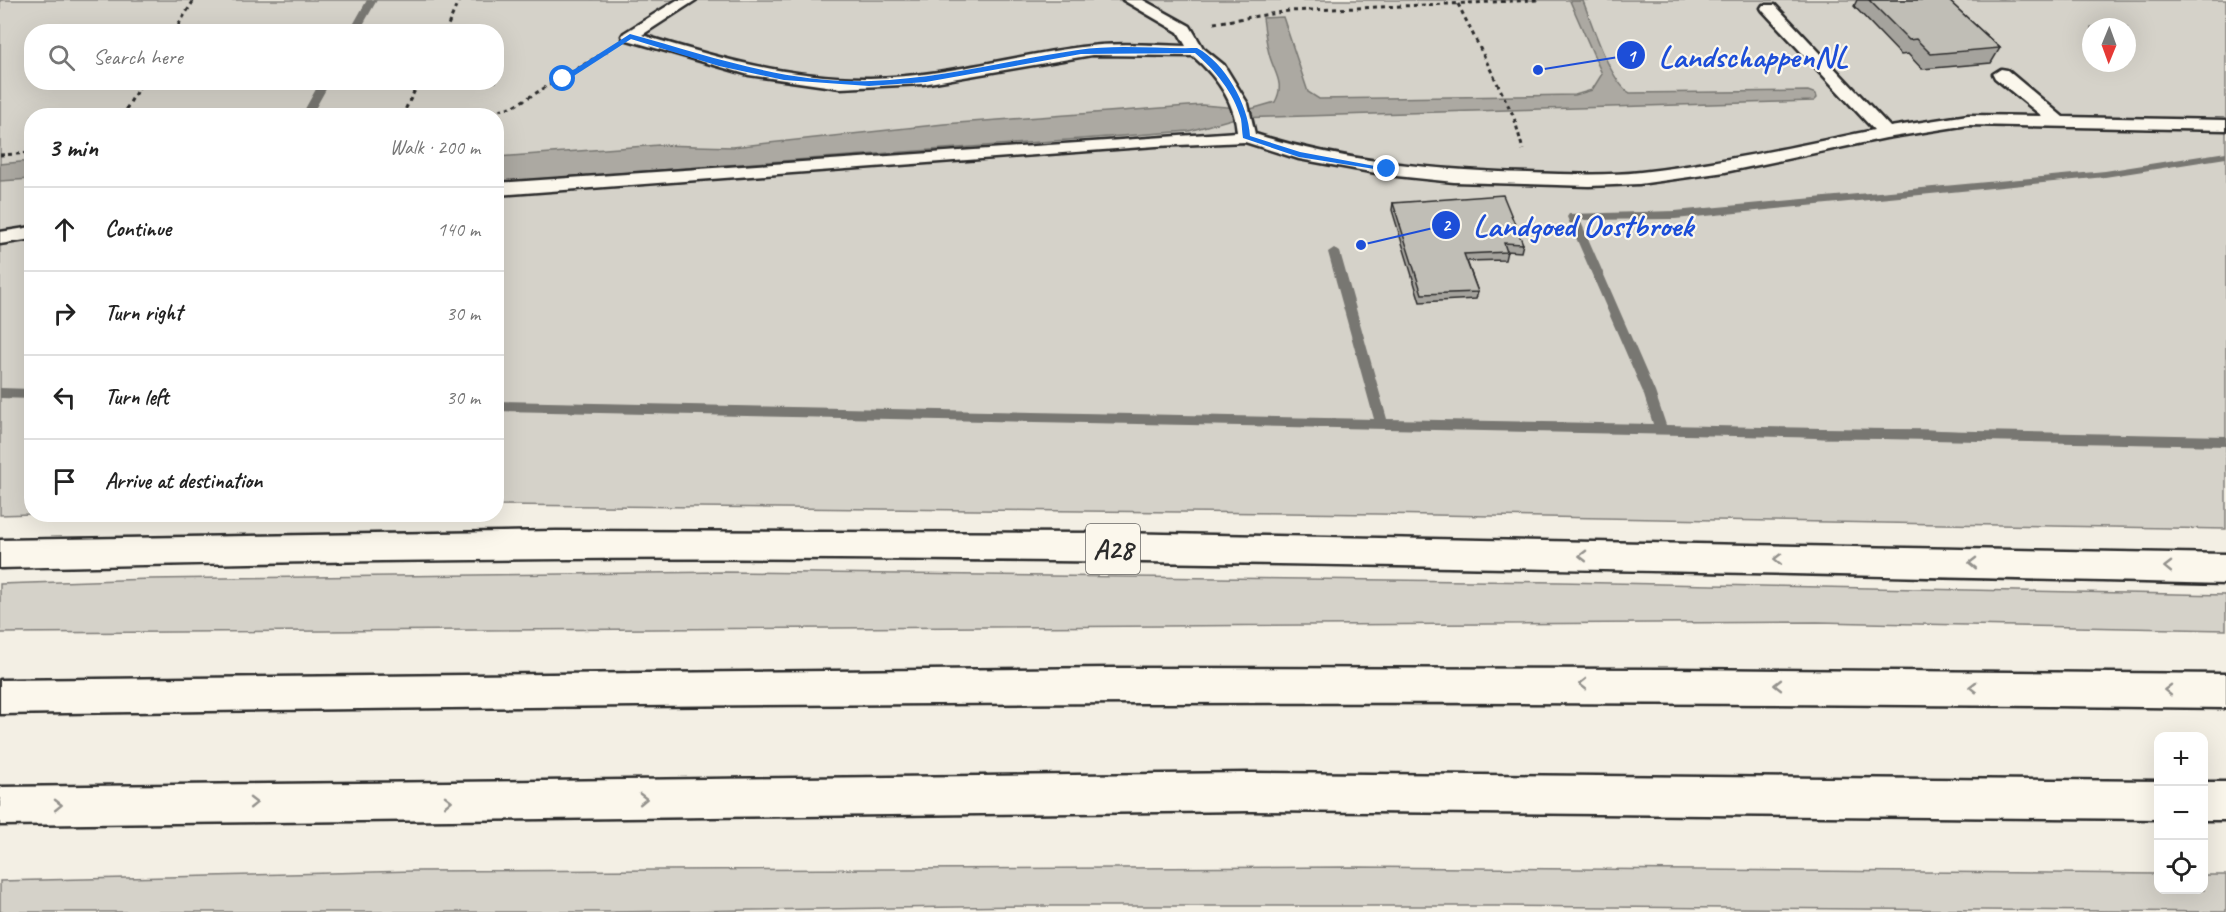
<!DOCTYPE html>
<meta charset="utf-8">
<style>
:root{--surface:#fff;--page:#f2f2f2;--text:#222;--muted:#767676;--line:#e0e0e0}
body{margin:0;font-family:Caveat,sans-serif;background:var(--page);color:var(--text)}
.controls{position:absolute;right:18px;bottom:18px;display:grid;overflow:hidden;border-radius:12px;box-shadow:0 6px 24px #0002}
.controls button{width:54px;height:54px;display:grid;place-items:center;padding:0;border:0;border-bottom:2px solid var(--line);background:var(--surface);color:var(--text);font:30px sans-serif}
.compass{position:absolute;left:2082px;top:18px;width:54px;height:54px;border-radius:50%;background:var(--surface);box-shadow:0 6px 24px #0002;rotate:181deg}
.stop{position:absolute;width:18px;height:18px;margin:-14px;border:4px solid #1a73e8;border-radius:50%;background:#fff}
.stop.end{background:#1a73e8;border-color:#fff;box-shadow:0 2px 6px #0008}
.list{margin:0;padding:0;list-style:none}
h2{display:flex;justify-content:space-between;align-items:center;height:78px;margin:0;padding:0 24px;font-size:26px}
h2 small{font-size:20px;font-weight:400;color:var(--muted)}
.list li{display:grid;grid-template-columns:39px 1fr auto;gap:18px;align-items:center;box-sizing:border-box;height:84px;padding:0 24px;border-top:2px solid var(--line)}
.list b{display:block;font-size:22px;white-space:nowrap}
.list em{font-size:20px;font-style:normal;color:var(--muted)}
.icon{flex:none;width:33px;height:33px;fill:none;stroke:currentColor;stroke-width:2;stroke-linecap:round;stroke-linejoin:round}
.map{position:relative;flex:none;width:2226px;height:912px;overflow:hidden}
.search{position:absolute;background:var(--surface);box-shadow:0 6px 24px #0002;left:24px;top:24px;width:480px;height:66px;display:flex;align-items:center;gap:15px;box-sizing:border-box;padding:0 21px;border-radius:24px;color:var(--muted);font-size:22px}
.panel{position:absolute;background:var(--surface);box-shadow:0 6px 24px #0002;left:24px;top:108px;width:480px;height:414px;border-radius:24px}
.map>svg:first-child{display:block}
</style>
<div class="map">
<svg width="2226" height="912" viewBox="0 0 2226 912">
<rect width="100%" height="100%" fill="#f3efe4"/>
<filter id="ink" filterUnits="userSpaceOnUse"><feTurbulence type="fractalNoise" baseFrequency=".0167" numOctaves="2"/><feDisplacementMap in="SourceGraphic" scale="12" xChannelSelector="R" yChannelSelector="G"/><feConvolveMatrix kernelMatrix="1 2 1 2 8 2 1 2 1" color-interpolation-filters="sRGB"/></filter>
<g filter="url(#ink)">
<path fill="#d5d2c9" stroke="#807e7a" stroke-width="1.5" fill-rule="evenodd" d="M0 0H2226V529L1379 514 497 505 496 116H32L31 514 0 515ZM2091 27H2127V63H2091ZM32 32H496V82H32ZM1685 428 1927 430 2048 437 1825 438Z
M724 572 1560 582 2226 595V630L1817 622 0 633V584L150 579Z
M1352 867 2158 874V890H2204V875H2226V912L1495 906H1029L614 912H0V881L414 871Z"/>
<path fill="#aca9a2" stroke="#787772" stroke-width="1.5" d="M1570 1H1583C1592 23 1610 82 1630 93L1808 91 1816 94 1817 98 1814 101 1235 118 1189 131 497 182V157L659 145 733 147 944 124 1202 105 1251 109 1275 102C1285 84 1275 74 1270 57 1266 44 1265 31 1263 18L1283 17 1308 92 1319 99 1575 95 1592 90 1602 74Z
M31 161V179L0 181V164Z"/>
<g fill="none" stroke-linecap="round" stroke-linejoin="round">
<path fill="#787772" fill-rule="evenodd" d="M367 0H377L359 32H349Z
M320 82H330L311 116H301Z
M2226 152V158L2105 177 1675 219 1580 220 1655 392 1666 425 2226 436V446L496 411V401L1374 419 1328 252 1334 248 1340 252 1387 419 1653 424 1643 392 1567 217 1569 214 1675 211 2105 171Z
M0 388 32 389V399L0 398Z"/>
<g stroke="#2b2b2b" stroke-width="5">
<path id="service" d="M677 0H696L642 35C717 58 791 79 870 78 941 77 1011 56 1081 47 1116 42 1151 45 1186 46L1178 32 1123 0H1143L1190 26 1203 48 1224 65 1248 104 1255 134C1344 162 1435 170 1528 173 1565 174 1604 176 1641 172 1720 163 1797 146 1874 130L1763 11 1761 8 1763 5H1775L1890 127 1968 115 2042 116 1995 78 1993 74 2001 69 2007 70 2063 117 2226 120V130L1968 125 1886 138 1725 172 1639 184 1589 186 1454 182 1387 175 1299 159 1245 142 1156 146 496 195V183L1237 132C1235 101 1215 75 1193 56L1092 55 923 84 840 88 749 75 624 39 622 36 624 33Z
M32 227V239L0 244V232Z"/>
</g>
<g stroke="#2b2b2b" stroke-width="5">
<path id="motorway" d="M556 531 1113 533 2226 554V584C1764 573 1301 562 839 559 559 557 280 562 0 568V540Z
M1113 668 1670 669 2226 674V708C1484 699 742 702 0 714V680Z
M1250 773 2158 781V819L1250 811 0 825V787Z
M2204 782H2226V820H2204Z"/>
</g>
<path stroke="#2b2b2b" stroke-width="3" stroke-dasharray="4 4" stroke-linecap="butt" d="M1458 4 1514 117 1523 150
M1214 23 1289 11 1537 0
M174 32 194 0
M445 32 459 0
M122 116 142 82
M402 116 419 82
M476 116 514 106 607 51
M0 155 32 153"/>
<use href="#service" fill="#fbf7ec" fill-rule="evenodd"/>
<use href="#motorway" fill="#fbf7ec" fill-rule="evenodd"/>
</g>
<path fill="#a5a39d" stroke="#2b2b2b" stroke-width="1.5" d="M1857 0H1948L2000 48 1991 63 1922 69 1908 54 1901 55 1854 6Z
M1393 203 1523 244 1521 252 1507 251 1505 260 1467 261 1478 292 1476 299 1420 302 1392 210Z"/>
<path fill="#c0beb6" stroke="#2b2b2b" stroke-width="1.5" d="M1869 0H1948L2000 48 1931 54 1916 39 1909 40Z
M1503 195 1523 244 1504 243 1507 252 1464 254 1478 292 1422 294 1393 203Z"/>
<defs><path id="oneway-chevron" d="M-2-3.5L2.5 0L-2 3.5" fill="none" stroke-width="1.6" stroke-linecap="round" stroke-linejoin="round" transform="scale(1.5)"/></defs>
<g stroke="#93918c">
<use href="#oneway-chevron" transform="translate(1583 556) rotate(-179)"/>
<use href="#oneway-chevron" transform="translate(1778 559) rotate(-179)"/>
<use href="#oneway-chevron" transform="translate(1973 563) rotate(-179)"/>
<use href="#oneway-chevron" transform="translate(2168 567) rotate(-179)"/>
<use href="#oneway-chevron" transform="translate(1583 684) rotate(-180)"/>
<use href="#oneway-chevron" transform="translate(1778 685) rotate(-180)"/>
<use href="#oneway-chevron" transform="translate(1973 687) rotate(-179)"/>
<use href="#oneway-chevron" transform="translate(2168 690) rotate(-179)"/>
<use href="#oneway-chevron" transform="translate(643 799) rotate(-1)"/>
<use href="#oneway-chevron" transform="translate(448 801) rotate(-1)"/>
<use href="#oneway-chevron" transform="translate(253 803) rotate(-1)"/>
<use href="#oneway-chevron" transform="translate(58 805) rotate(-1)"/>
</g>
</g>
<path fill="#1a73e8" d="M630 34C710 56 786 84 871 81 941 79 1009 60 1078 50 1116 44 1158 49 1197 48 1225 63 1248 104 1250 136L1300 152 1391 169 1387 171 1299 157 1243 138C1242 132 1242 126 1241 119 1234 93 1215 70 1195 53L1081 54 926 82 869 86 784 80 719 66 631 39 566 81 559 79Z"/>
<g text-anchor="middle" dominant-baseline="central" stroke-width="4.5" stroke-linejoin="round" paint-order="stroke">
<rect fill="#fbf7ec" stroke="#696865" stroke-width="1.5" x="1086" y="524" width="54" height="50" rx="4.5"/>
<g font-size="28" font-weight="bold" fill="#2b2b2b">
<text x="1113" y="549">A28</text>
</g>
</g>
<path fill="none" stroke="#1d4ed8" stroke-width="2" d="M1538 70L1631 55M1361 245L1446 225"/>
<g fill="#1d4ed8" stroke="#fbf7ec" stroke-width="2">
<circle cx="1538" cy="70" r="6"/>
<circle cx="1361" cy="245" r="6"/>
<circle cx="1631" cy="55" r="15"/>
<circle cx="1446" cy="225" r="15"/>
</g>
<g font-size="18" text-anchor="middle" font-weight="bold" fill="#fff">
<text x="1631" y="62">1</text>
<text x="1446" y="231">2</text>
</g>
<g font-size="32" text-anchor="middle" font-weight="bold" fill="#1d4ed8" stroke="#fbf7ec" stroke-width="4.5" stroke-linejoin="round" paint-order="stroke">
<text x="1753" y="67">LandschappenNL</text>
<text x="1583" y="236">Landgoed Oostbroek</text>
</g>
</svg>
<div class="controls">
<button>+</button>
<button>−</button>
<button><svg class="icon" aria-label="locate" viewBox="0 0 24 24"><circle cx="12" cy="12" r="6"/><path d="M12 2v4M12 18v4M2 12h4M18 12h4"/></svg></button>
</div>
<svg class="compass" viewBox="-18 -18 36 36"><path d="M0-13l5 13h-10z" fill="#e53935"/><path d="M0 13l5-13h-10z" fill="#767676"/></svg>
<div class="stop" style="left:563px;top:79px"></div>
<div class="stop end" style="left:1387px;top:169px"></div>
<div class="search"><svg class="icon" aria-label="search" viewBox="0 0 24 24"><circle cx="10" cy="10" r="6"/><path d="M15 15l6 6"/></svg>Search here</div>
<section class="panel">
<h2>3 min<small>Walk · 200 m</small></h2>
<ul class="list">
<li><svg class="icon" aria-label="ahead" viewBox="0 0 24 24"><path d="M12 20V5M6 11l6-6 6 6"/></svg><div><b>Continue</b></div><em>140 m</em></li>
<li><svg class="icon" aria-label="right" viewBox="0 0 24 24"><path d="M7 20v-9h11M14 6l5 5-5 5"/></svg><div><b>Turn right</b></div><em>30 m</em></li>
<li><svg class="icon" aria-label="left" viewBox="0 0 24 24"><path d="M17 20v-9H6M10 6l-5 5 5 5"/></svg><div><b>Turn left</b></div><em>30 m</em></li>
<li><svg class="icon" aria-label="arrive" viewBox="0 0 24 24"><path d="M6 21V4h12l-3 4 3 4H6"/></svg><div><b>Arrive at destination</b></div></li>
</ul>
</section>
</div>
